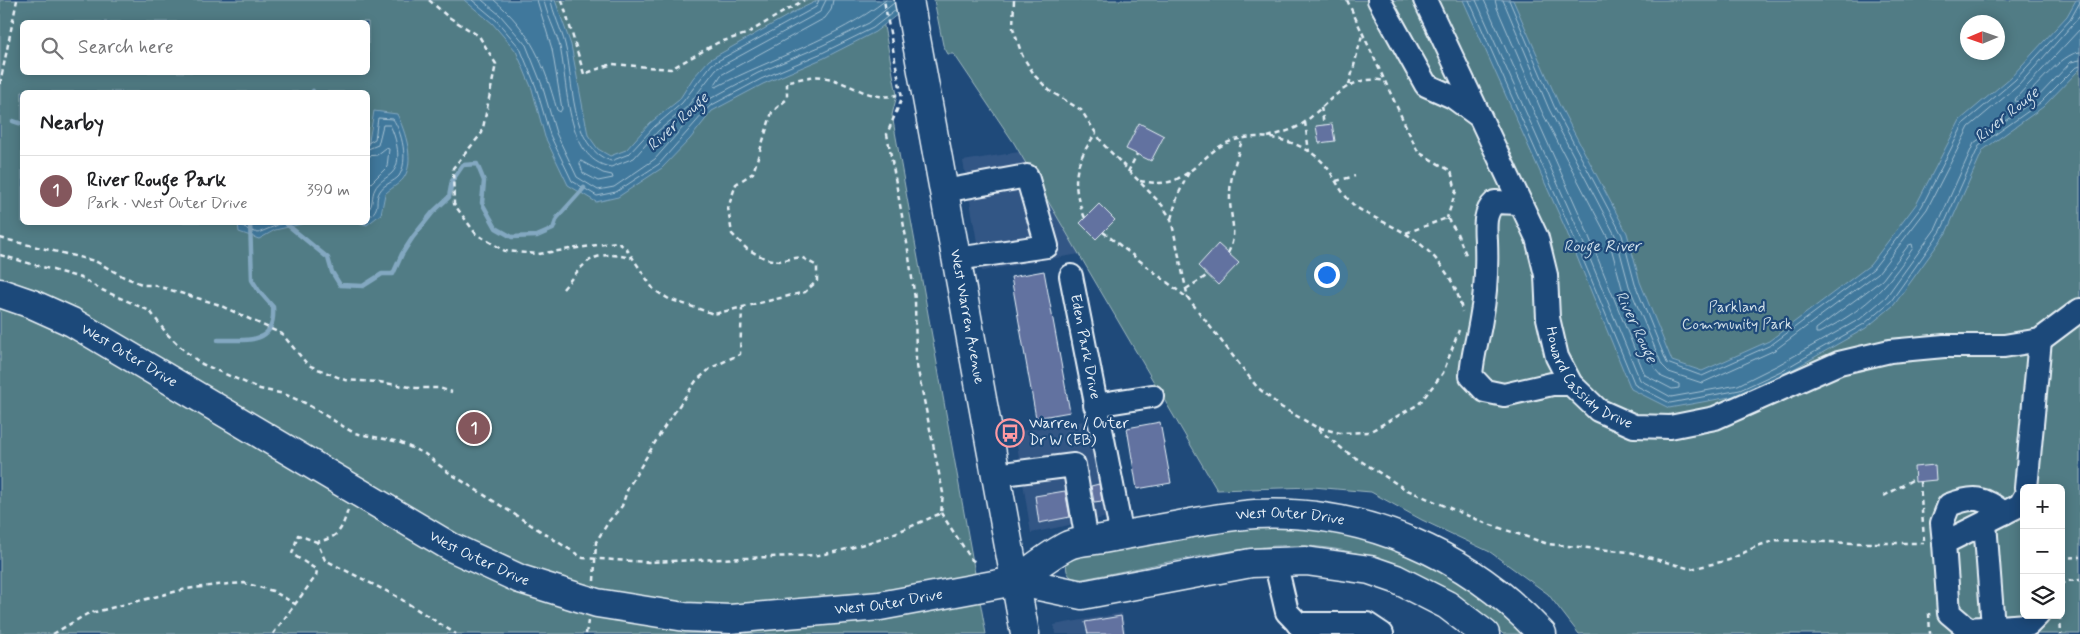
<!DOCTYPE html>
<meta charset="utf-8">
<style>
:root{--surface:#fff;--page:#f2f2f2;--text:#202124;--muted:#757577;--line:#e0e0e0;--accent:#84575d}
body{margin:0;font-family:Mynerve,sans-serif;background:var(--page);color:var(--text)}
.controls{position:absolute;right:15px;bottom:15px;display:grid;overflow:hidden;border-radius:8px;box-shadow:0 2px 12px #0003}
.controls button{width:45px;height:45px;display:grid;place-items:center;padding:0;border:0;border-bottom:1px solid var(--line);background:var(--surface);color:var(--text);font:25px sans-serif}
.compass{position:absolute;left:1960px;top:15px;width:45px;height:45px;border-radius:50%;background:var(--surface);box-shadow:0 2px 12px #0003;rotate:268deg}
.you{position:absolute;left:1326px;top:274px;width:18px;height:18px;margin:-12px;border:4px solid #fff;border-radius:50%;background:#1a73e8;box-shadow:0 0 0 8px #1a73e833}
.badge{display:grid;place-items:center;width:32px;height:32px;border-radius:50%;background:var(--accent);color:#fff;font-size:16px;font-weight:700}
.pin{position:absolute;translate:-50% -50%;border:2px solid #fff;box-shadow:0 1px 5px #0006}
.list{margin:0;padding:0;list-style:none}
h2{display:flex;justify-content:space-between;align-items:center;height:65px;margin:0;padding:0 20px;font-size:21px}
h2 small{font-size:16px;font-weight:400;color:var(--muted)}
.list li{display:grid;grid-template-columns:32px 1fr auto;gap:15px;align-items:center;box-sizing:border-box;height:70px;padding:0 20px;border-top:1px solid var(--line)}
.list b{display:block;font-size:19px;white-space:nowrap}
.list p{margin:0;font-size:16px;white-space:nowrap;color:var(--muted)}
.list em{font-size:16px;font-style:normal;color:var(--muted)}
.icon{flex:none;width:28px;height:28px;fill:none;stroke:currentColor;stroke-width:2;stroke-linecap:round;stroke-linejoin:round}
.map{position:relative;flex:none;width:2080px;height:634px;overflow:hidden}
.search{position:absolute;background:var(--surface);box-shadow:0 2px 12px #0003;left:20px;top:20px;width:350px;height:55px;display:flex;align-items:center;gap:12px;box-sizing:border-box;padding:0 18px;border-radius:8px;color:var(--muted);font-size:19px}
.panel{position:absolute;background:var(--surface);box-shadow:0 2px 12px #0003;left:20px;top:90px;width:350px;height:135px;border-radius:8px}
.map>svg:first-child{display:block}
</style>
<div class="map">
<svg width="2080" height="634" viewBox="0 0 2080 634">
<rect width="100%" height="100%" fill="#1f4a7a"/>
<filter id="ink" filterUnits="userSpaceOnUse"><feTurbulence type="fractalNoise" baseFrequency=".02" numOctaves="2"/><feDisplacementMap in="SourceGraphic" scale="10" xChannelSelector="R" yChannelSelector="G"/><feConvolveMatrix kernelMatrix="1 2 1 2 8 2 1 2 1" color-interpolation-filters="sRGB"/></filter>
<g filter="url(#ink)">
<path fill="#335685" d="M1019 152 1079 254 982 271 963 161Z
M1090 420 1108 517 1031 533 1015 432Z
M1122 613 1126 634H1056L1054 625Z"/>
<path fill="#517c85" stroke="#9cb6be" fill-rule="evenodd" d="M0 0H879L897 95 892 115 986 634H0ZM22 22H368V72H22ZM22 92H368V222H22Z
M934 0H2080V634H1579L1548 594 1490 552 1422 520 1371 492 1313 487 1217 490 1014 143 954 54H948L943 45ZM1968 22H1998V52H1968ZM2024 488H2061V615H2024Z
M1285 525 1360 535 1420 558 1491 602 1524 634H1503C1440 573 1352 538 1264 547 1201 553 1139 569 1077 580 1068 577 1065 571 1067 562L1076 555 1232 527Z"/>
<path fill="#40789c" stroke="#83a8c1" d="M464 0H555L571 45 588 135 598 149 610 156 626 150 650 123 679 100 693 78 709 60 794 12 819 0H916L875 32 824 58 763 84 712 111 690 139 662 168 618 197 596 202 568 185 545 137 532 89 516 51 492 23Z
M1463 0H1513L1559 104 1627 233 1640 282 1672 361 1702 371 1769 341 1870 265 1917 203 1960 120 2011 77 2067 16 2076 0H2080V69L2043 107 1983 150 1946 233 1894 305 1866 328 1783 375 1741 395 1669 408 1631 389 1566 230Z
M374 111 397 114C405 131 416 162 403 179 399 184 390 189 385 194L381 214 367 225 360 223 368 222V147Z
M238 223V222L306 223 275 230 259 239 239 232Z"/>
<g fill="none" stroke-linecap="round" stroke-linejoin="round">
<path stroke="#a5c1d3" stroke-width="1" d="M472 0 496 20 520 48 536 87 550 135 572 181 597 196 616 192 659 164 710 106 761 79 822 53 873 28 896 10
M482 0 500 15 526 45 542 85 556 133 577 177 598 190 614 187 655 159 706 101 758 73 819 47 869 23 894 3
M494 0C532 32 544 64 557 110L560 112 562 109 552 49 537 0
M544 0C545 11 557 34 560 47 568 82 565 160 611 167L634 158 658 131 687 107 716 69 820 12 826 0
M551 0C552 11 562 31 565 44 574 79 569 148 611 161L629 154 654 127 682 103 712 64 816 7 819 0
M833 0 831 10 825 18 721 75 714 86 716 87C772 58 836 39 886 0
M1469 0 1570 228 1635 385 1670 403 1740 390 1781 371 1864 324 1891 301 1941 231 1979 146 2040 103 2075 68 2080 66
M1476 0 1576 225 1640 380 1671 397 1738 385 1778 365 1860 319 1886 297 1936 228 1974 143 2036 99 2071 62 2080 60
M1484 0 1583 222 1645 375 1672 389 1679 388V384L1662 377 1655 369 1622 288 1609 240 1542 112 1497 8 1495 0
M1503 0 1549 109 1616 237 1629 286 1662 365 1669 372 1702 383 1775 350 1878 273 1927 209 1969 127 2019 85 2080 16
M1509 0 1554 106 1622 235 1635 284 1667 363 1702 376 1771 345 1873 269 1922 206 1964 123 2015 80 2070 20 2080 2
M2080 29 2016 98 2015 101 2019 102C2035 90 2061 53 2080 52
M368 143 375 139 378 118 393 119C402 132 409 161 399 176 394 182 384 184 380 191 373 203 383 206 368 218
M368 149 378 145 383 125H390C396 137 403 162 392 173 387 178 378 182 375 189 371 196 374 205 368 210
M368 156 377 155 386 148 389 149 387 167 368 186
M581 161 603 173 612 175 613 178 598 181 583 173 580 164Z
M243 222 244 228 258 233 285 222
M1909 245 1912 244 1913 248C1884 291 1865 309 1819 333H1816V329L1882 280Z"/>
<path stroke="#83a8c1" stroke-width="4.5" d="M312 92 313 91
M13 121 22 124
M284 222 328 258 332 272 340 285 363 286 382 274H393L402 254 413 237 433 212 449 197 452 181 463 165 477 164 484 181 482 203 496 228 512 237 537 236 553 229 557 218 584 188
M218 340C245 339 276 347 273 307L259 291 252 280 250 222"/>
</g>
<path fill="#6272a0" stroke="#e8f1f8" d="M1139 123 1164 136 1151 161 1126 149Z
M1332 124 1335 141 1319 143 1316 126Z
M1099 204 1115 220 1096 239 1080 223Z
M1218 244 1239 263 1218 285 1198 266Z
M1044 271 1070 412 1036 418 1011 277Z
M1160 422 1171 483 1137 489 1127 428Z
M1935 465 1936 480 1915 482 1914 467Z
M1099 484 1102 501 1094 502 1091 486Z
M1065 491 1070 517 1039 523 1035 496Z
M1121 616 1124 634H1088L1085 622Z"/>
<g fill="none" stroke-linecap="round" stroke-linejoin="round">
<g stroke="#e8f1f8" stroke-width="26">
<g id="minor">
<path d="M1379 0 1426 85 1453 97 1479 116"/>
<path id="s1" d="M1425 0 1537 238 1546 275 1548 318 1557 357 1571 384 1598 410 1634 426 1670 427 1715 418 1839 363 1890 351 1944 346H2004L2040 340 2080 310"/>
<path d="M944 191 1027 176 1047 246 956 259"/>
<path d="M1520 203 1495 202C1484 212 1485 226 1486 241 1487 267 1486 293 1481 319 1478 339 1472 356 1471 376L1485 391 1504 395 1552 384H1571"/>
<path id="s2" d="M1071 276 1122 536"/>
<path d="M1095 405 1152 396"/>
<path d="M996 475 1074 465 1087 541"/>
<path d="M2026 488 2040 340"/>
<path d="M2024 498 2020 505 1944 543 1949 613 1968 629 2028 625 2038 615"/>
<path d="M1985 523 1993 627"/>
<path d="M1944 543 1942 523 1949 505C1975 495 1982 497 2004 513"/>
<path d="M1275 561 1287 612 1308 634"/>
<path d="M1298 624H1367L1382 634"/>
</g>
</g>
<g stroke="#e8f1f8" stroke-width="31">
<g id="major">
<path id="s3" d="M909 0 1025 634"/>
<path id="s4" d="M0 293 32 304 72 322 451 547 520 579 597 603 685 617 730 619 880 606 1015 581 1082 595 1251 563 1306 561 1370 570 1396 579 1447 605 1485 634"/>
<path id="s5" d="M1015 581C1033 569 1050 554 1069 545 1079 541 1092 541 1102 539 1125 535 1147 531 1169 527 1198 522 1226 516 1255 514 1364 508 1469 555 1542 634"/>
</g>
</g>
<path stroke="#e8f1f8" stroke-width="2.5" stroke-dasharray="5 4" stroke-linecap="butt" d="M429 0 447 16 479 36 496 64 482 133 453 168 454 204 476 234 505 251 538 254 617 242 626 248 654 290 669 299 714 314 805 292 817 281V266L801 257 779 261 766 259 747 249 732 234 728 208 736 184 753 173 772 112 787 99V81C798 80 812 75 822 77 849 81 869 102 897 95
M562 0 584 74 612 64 671 69 717 43 746 34 804 0
M1014 0 1013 28 1022 55 1035 76 1050 91 1081 110 1103 144 1162 205 1171 219 1188 298 1257 387 1281 407 1316 427 1340 433 1369 432 1419 404 1443 373 1459 330
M1347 0 1418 152 1451 171 1456 191 1447 218
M0 84 17 0
M1349 85 1362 35
M1321 107 1324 125
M1305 122 1309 152
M1268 137C1281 133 1295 130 1305 122 1330 102 1349 73 1385 81
M1128 172 1137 154
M1140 181C1152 183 1166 185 1177 179 1210 162 1210 139 1256 137 1283 137 1313 147 1329 170 1337 183 1344 197 1356 207 1370 217 1388 223 1403 232 1431 248 1458 280 1462 312
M1336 181 1355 176
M1085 218C1070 183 1074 164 1096 133
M1447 218 1456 231 1467 257
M1171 219 1178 195 1189 172
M1103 232 1186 297
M1406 233 1447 218
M0 238 95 261 124 277 144 285H154L217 304 282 334 308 365 345 380 379 382 416 388H439L452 392
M1228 253C1239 232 1229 216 1230 195 1230 176 1237 158 1242 140
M0 255 81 278 102 290 150 311 167 334 186 352 202 364 260 389 284 394 305 403 354 433 399 442 425 454 448 472 583 558 648 562 819 555C861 548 902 531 941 513L943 493 916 361 915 299 907 243 887 134 902 98 884 0
M563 289C586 261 592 249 631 258
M1186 289 1208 275
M1318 429 1345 451 1405 489 1485 523 1548 544 1630 552 1691 569 1729 560 1757 546 1777 540 1852 543H1924
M1920 482 1924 540
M1884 496 1914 479
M348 510C341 531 339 537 317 542L325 560 396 596 456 634
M941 513 972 560 976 562
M2061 558 2080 557
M594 581 596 542 609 521 622 506 628 488 663 429 696 381 711 368 740 354 742 309
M2061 585 2067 581 2080 580
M1929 613 1930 634
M2060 615 2061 634
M53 634 87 614 186 589 217 585 244 583 273 591 295 604
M273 634 316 576 317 570 292 554 298 535 317 542
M586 634 588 621"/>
<use href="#minor" stroke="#1f4a7a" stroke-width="22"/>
<use href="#major" stroke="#1f4a7a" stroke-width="28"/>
</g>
</g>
<defs>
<g id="bus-ring" transform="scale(1.4375)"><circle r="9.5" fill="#1f4a7a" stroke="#ff9aa2" stroke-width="1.5"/><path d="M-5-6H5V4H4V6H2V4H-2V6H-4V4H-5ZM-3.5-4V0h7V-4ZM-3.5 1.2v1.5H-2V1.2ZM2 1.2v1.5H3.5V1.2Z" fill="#ff9aa2"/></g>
</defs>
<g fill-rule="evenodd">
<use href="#bus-ring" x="1010" y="433"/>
</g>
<g text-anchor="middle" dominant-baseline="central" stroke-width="4.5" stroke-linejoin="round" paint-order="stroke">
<g font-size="15" fill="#d1dfe7" stroke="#1f4a7a">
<text x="1737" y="308">Parkland<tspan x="1737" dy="17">Community Park</tspan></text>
</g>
<g font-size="15" fill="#e8f1f8" stroke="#1f4a7a">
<text stroke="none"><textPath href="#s3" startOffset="322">West Warren Avenue</textPath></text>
<text stroke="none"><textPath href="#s2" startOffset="72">Eden Park Drive</textPath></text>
<text stroke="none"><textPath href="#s4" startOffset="144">West Outer Drive</textPath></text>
<text stroke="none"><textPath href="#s1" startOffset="421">Howard Cassidy Drive</textPath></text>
<text stroke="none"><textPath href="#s5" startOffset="289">West Outer Drive</textPath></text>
<text stroke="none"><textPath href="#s4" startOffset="549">West Outer Drive</textPath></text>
<text stroke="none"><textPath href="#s4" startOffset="969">West Outer Drive</textPath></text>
</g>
<g font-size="15" fill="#e8f1f8" stroke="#1f4a7a" text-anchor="start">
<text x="1029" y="424">Warren / Outer<tspan x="1029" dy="17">Dr W (EB)</tspan></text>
</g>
<g font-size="16" font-style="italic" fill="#cfdfea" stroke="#1f4a7a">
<text transform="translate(2007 115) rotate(-39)">River Rouge</text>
<text transform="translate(678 122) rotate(-43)">River Rouge</text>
<text x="1602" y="246">Rouge River</text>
<text transform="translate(1636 327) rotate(65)">River Rouge</text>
</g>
</g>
</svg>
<div class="controls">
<button>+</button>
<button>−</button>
<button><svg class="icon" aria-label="layers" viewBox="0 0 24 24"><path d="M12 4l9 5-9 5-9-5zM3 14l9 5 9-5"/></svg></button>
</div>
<svg class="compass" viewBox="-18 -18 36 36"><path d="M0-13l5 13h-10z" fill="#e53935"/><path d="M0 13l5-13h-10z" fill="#757577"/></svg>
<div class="you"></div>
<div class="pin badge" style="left:474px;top:428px">1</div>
<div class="search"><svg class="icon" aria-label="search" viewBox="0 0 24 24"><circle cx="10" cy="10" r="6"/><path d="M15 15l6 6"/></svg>Search here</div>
<section class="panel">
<h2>Nearby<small></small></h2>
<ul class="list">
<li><span class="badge">1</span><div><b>River Rouge Park</b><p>Park · West Outer Drive</p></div><em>390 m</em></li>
</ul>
</section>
</div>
